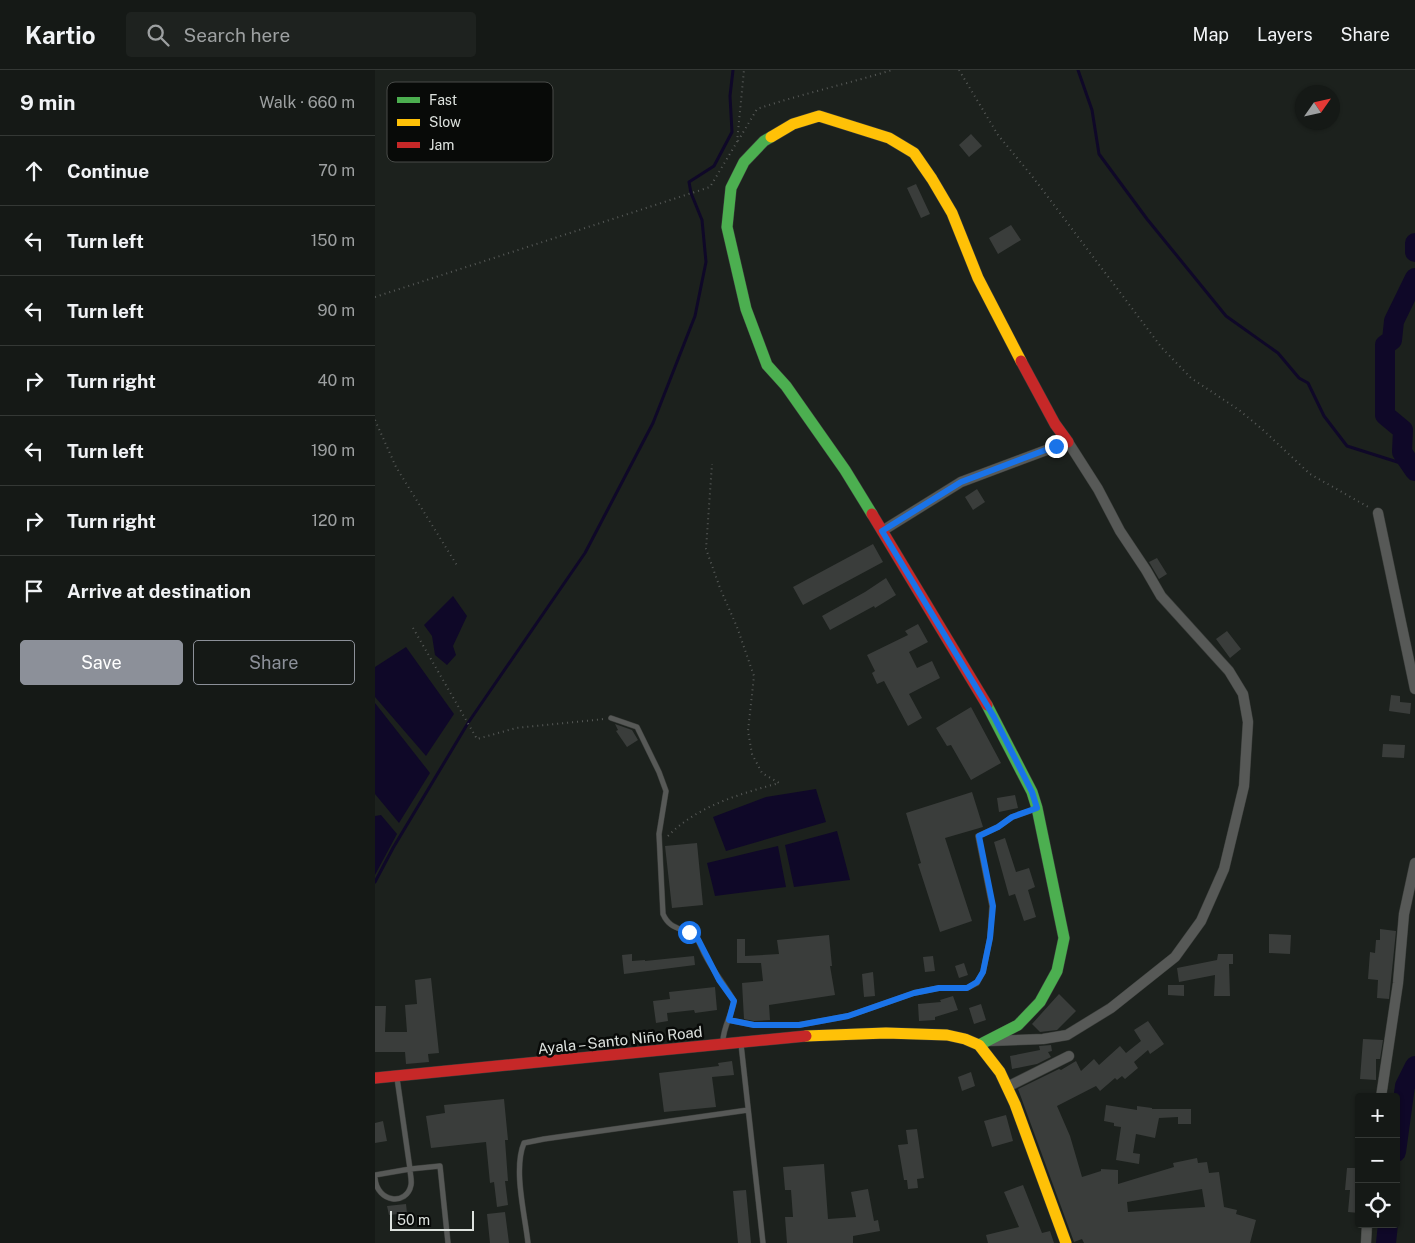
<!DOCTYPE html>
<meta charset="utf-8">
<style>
:root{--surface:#151916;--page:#1e221f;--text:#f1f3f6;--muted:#9da0a1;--line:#343835;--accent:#8c9099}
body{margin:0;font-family:"Public Sans",sans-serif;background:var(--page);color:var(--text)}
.controls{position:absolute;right:15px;bottom:15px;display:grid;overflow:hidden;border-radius:5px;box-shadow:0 1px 4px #0004}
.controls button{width:45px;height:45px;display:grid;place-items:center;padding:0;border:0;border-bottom:1px solid var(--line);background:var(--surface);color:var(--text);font:25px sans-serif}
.compass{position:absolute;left:920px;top:15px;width:45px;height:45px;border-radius:50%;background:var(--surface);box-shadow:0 1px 4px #0004;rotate:56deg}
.scale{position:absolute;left:15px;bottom:12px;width:84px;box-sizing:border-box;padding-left:5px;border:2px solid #dde2de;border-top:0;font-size:14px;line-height:18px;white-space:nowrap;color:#dde2de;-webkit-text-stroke:4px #080a08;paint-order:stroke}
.stop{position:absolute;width:15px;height:15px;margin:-11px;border:4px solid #1a73e8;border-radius:50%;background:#fff}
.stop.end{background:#1a73e8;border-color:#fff;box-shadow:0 1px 5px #0008}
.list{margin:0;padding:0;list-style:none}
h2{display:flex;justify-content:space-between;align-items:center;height:65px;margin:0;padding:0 20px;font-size:21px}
h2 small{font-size:16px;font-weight:400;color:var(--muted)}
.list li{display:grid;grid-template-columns:32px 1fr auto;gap:15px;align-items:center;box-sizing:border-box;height:70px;padding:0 20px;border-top:1px solid var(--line)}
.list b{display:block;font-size:19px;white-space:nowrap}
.list em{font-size:16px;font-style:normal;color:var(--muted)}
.actions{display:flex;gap:10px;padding:15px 20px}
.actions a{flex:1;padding:11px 0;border:1px solid var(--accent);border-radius:5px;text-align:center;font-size:18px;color:var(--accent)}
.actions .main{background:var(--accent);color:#fff}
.icon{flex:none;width:28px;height:28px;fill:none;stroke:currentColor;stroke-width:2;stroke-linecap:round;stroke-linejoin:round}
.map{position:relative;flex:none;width:1040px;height:1173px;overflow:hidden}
header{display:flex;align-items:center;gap:30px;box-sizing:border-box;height:70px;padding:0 25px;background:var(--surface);border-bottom:1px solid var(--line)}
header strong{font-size:24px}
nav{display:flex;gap:28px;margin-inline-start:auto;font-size:18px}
.search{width:350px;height:45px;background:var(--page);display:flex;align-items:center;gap:12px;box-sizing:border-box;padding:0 18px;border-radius:5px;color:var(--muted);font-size:19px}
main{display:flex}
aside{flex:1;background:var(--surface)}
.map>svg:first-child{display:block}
</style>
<header>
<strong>Kartio</strong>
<div class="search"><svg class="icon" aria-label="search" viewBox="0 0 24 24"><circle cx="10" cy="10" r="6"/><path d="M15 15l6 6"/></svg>Search here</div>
<nav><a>Map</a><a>Layers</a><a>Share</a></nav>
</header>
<main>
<aside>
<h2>9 min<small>Walk · 660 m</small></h2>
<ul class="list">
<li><svg class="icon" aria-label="ahead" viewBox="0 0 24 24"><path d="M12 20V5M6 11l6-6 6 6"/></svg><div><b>Continue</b></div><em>70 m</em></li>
<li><svg class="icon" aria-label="left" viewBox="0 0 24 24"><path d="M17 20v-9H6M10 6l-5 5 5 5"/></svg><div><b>Turn left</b></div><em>150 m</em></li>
<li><svg class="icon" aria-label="left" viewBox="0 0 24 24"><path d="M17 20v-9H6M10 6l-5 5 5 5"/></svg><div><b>Turn left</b></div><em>90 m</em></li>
<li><svg class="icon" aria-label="right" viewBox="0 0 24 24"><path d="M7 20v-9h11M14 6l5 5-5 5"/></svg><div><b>Turn right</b></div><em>40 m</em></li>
<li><svg class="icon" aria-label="left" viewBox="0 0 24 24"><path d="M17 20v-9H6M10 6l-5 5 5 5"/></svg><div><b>Turn left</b></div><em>190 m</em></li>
<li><svg class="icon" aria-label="right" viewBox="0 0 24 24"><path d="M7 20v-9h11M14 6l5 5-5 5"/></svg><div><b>Turn right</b></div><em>120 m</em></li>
<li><svg class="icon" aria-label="arrive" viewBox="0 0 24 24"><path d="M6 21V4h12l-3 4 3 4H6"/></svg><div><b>Arrive at destination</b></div></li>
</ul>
<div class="actions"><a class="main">Save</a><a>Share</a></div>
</aside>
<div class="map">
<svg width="1040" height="1173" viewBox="0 0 1040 1173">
<rect width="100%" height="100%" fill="#1c211d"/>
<path fill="#0f0828" d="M78 526 92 546 78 576 81 585 72 595 60 585 57 566 49 555Z
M31 577 79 644 51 686 0 627V597Z
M0 633 55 703 24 753 0 724Z
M441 719 451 752 351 781 338 747 391 727Z
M6 745 22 764 0 805V746Z
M462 761 475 810 419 817 410 775Z
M403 776 411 817 340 826 332 793Z"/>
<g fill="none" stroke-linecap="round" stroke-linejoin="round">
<path stroke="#0f0828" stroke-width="3" d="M703 0 717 40 724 84 772 149 851 246 903 283 924 308 933 313 949 346 972 376 1035 396
M0 812 18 778 93 653 210 483 278 353 320 246 331 192 327 150 316 123 314 112 339 96 357 62 355 26 358 0"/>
<path stroke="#0f0828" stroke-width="20" d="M1040 173V182
M1040 208 1019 251 1017 270 1010 275V345L1028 360 1027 382 1040 401
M1021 1082 1030 1016 1040 996
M1011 1173 1013 1154"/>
</g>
<path fill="#3a3d3b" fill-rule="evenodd" d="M596 64 607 76 594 87 584 75Z
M541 114 555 144 546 148 532 118Z
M636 155 646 170 623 184 614 168Z
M602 419 610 432 598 440 590 427Z
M498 474 508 492 428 535 418 517Z
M782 488 792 504 784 509 774 492Z
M511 508 521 525 500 538 499 536 455 560 447 546 490 522Z
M543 554 553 572 534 582 542 598 557 591 565 608 534 624 547 648 533 656 509 611 502 614 497 603 500 601 492 585 533 565 530 561Z
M852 561 866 579 855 588 841 569Z
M1016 625 1025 626V632L1036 633 1035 644 1014 641Z
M596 637 626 693 596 710 576 675 572 676 561 658Z
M240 654 257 660 263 670 252 677 241 661 243 660Z
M1008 674 1030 675 1029 688 1007 687Z
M597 722 608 757 570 768 597 851 565 862 543 794 546 793 531 743Z
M640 725 643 738 624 742 622 728Z
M630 768 641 802 654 798 660 817 653 820 661 847 649 851 640 824 634 826 619 772Z
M322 773 328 835 297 838 290 776Z
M1005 859 1021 861 1014 929 1002 928 1003 910 993 909 995 882 1000 883 1001 870H1005Z
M894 864 916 865 915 884 894 883Z
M454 865 457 896H455L460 925 394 935 395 950 379 951 369 949 367 913 388 911 386 893H362V869H370V886L404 884 402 870Z
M257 884V891L270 890V891L319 886 320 895 249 904 247 885Z
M843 884H858V894H854L855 926H839L840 905 804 912 802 898 842 890Z
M558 886 560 901 550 902 548 887Z
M589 893 593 905 584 908 580 896Z
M498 902 500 926 489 927 487 904Z
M56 908 64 983 53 984 54 992 31 994 30 982H0V936H11L10 962H32L30 935 42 934 40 910Z
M793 915H809V926L793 925Z
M340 917 342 940 320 943 319 940 292 943 293 951 281 953 278 931 295 929 294 922Z
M684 924 701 941 682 960 665 962 657 954Z
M578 926 583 940 560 947V950L544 951 543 934 566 932 565 930Z
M606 934 611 950 599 954 594 938Z
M773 951 789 974 775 984 773 980 759 992 763 998 750 1009 747 1006 742 1010 740 1008 725 1021 721 1016 682 1036 695 1066 707 1107 726 1101V1099L743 1100V1114L799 1097 798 1093 822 1088 823 1093 832 1092 834 1103 844 1102 849 1137 862 1140 861 1144 881 1150 875 1173H709L707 1169 699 1172 643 1019 684 999 686 1000 701 991 706 1001 719 989 724 995 745 976 751 983 766 971 759 960ZM827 1119 830 1137 753 1142 752 1132Z
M988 969 1008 970 1005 989H1001V1010L985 1009Z
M676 975 677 981 673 982 676 987 662 994 637 999 635 986 665 980 664 976Z
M357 991 359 1005 337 1007 341 1037 289 1042 284 1003 344 996 343 993Z
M596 1002 600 1016 587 1021 583 1007Z
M129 1029 133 1070H130L133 1111H130L133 1135 122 1137 119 1112 115 1113 111 1072 56 1078 51 1046 70 1043 69 1035Z
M731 1035 762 1040V1036L777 1038V1039H816V1054H803V1047L784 1048 780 1068 761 1064 758 1083 765 1084 764 1094 741 1090 746 1057 739 1056V1053L729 1051Z
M631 1045 638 1071 617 1077 609 1051Z
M8 1051 12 1071 0 1073V1053Z
M542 1059 549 1108 542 1109 543 1118 533 1119 532 1110H529L523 1075 533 1074 531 1060Z
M449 1094 453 1149 481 1147 476 1122 493 1119 499 1151 503 1150 505 1161 478 1166V1173H412L410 1147H418L416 1120H410L408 1097Z
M972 1098H984V1143L973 1142 975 1120H970Z
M648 1115 667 1163 675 1161 679 1173H613L611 1165 644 1157 629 1122Z
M371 1120 376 1173H363L358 1121Z
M31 1134 32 1143 14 1145 12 1136Z
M130 1142 134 1173H115L112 1144Z"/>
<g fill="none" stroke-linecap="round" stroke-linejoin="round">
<g stroke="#3a3d3a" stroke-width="6">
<path id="lane" d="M236 648 262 657 284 702 291 721 284 764 288 844C296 862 309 856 321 868 325 872 327 880 330 885 338 901 350 915 359 931 357 945 347 959 348 973
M354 950 379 955H424L473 946 539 923 564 918H592L602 913 608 902 615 868 617 836 603 766 623 757 637 747 661 739
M366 974 388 1173
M0 1105 35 1099 22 1008
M0 1108C2 1133 32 1136 36 1115 37 1110 35 1104 35 1099L65 1096 73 1173
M153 1173C150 1145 138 1099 149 1073L169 1069 373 1040"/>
</g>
<g stroke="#3a3d3a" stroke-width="11">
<path id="street" d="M1003 443 1040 619
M507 461 586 412 693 372 723 419 745 461 771 500 786 526 854 601 868 624 873 652 869 716 849 799 826 851 800 887 736 938 692 965 668 969 614 971
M632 1017 694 986
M1006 1027 1023 913 1029 844 1040 793
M991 1173 992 1154"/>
</g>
<g stroke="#3a3d3a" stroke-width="12">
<path id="fast" d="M396 67 389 71 369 92 356 118 352 157 371 239 392 295 411 316 470 400 497 444
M604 975 643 955 665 932 682 901 689 868 662 738 657 722 612 635"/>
</g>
<g stroke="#3a3d3a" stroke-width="12">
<path id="slow" d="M396 67 418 54 444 46 514 68 539 83 557 109 577 143 603 208 646 291
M431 966 511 963 572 965 590 969 604 975 625 1002 640 1034 691 1173"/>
</g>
<g stroke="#3a3d3a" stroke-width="12">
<path id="jam" d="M646 291 680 354 693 372
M497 444 612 635
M0 1008 431 966"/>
</g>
<path stroke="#575a58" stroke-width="2" stroke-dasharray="1 4" stroke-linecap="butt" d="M584 0 623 65 657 106 787 278 816 308 864 340 887 359 935 404 995 438
M363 71 382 39C426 24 472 14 517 0
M0 227 335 117 362 72 369 0
M0 350 21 397 83 497
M38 558 102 669 141 658 229 649
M293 766C322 736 365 724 404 713L387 703 377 684 373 661 379 606 362 557 345 518 331 479 337 394"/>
<use href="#lane" stroke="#575957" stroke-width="5"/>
<use href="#street" stroke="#575957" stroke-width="10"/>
<use href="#fast" stroke="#4caf50" stroke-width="11"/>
<use href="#slow" stroke="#ffc107" stroke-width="11"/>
<use href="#jam" stroke="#c62828" stroke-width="11"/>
</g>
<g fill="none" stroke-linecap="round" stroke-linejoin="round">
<path stroke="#1a73e8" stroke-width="6" d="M314 862 323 869 344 910 359 931 354 950 379 955H424L473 946 539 923 564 918H592L602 912 608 902 615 868 618 836 604 766 623 757 637 747 662 738 657 722 619 647 507 461 586 412 681 376"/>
</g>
<g text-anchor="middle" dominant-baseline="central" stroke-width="5" stroke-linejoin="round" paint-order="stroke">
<g font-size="15" fill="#dde2de" stroke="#080a08">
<text transform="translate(245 970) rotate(-6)">Ayala – Santo Niño Road</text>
</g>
</g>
<rect x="12" y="12" width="166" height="80" rx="8" fill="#080a08" stroke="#484b48" stroke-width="1"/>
<rect x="22" y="27" width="23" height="6" fill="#4caf50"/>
<rect x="22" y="49" width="23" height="7" fill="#ffc107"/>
<rect x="22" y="72" width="23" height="6" fill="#c62828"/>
<g font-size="14" fill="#dde2de">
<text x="54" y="35">Fast</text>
<text x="54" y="57">Slow</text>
<text x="54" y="80">Jam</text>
</g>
</svg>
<div class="controls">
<button>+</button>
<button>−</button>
<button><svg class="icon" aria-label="locate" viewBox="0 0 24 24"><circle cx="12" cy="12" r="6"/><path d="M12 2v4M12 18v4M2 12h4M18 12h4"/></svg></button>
</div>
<svg class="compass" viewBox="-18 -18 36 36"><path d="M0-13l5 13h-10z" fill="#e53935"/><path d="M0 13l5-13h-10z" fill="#9da0a1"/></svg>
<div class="scale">50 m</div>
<div class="stop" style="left:314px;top:862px"></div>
<div class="stop end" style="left:681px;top:376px"></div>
</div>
</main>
